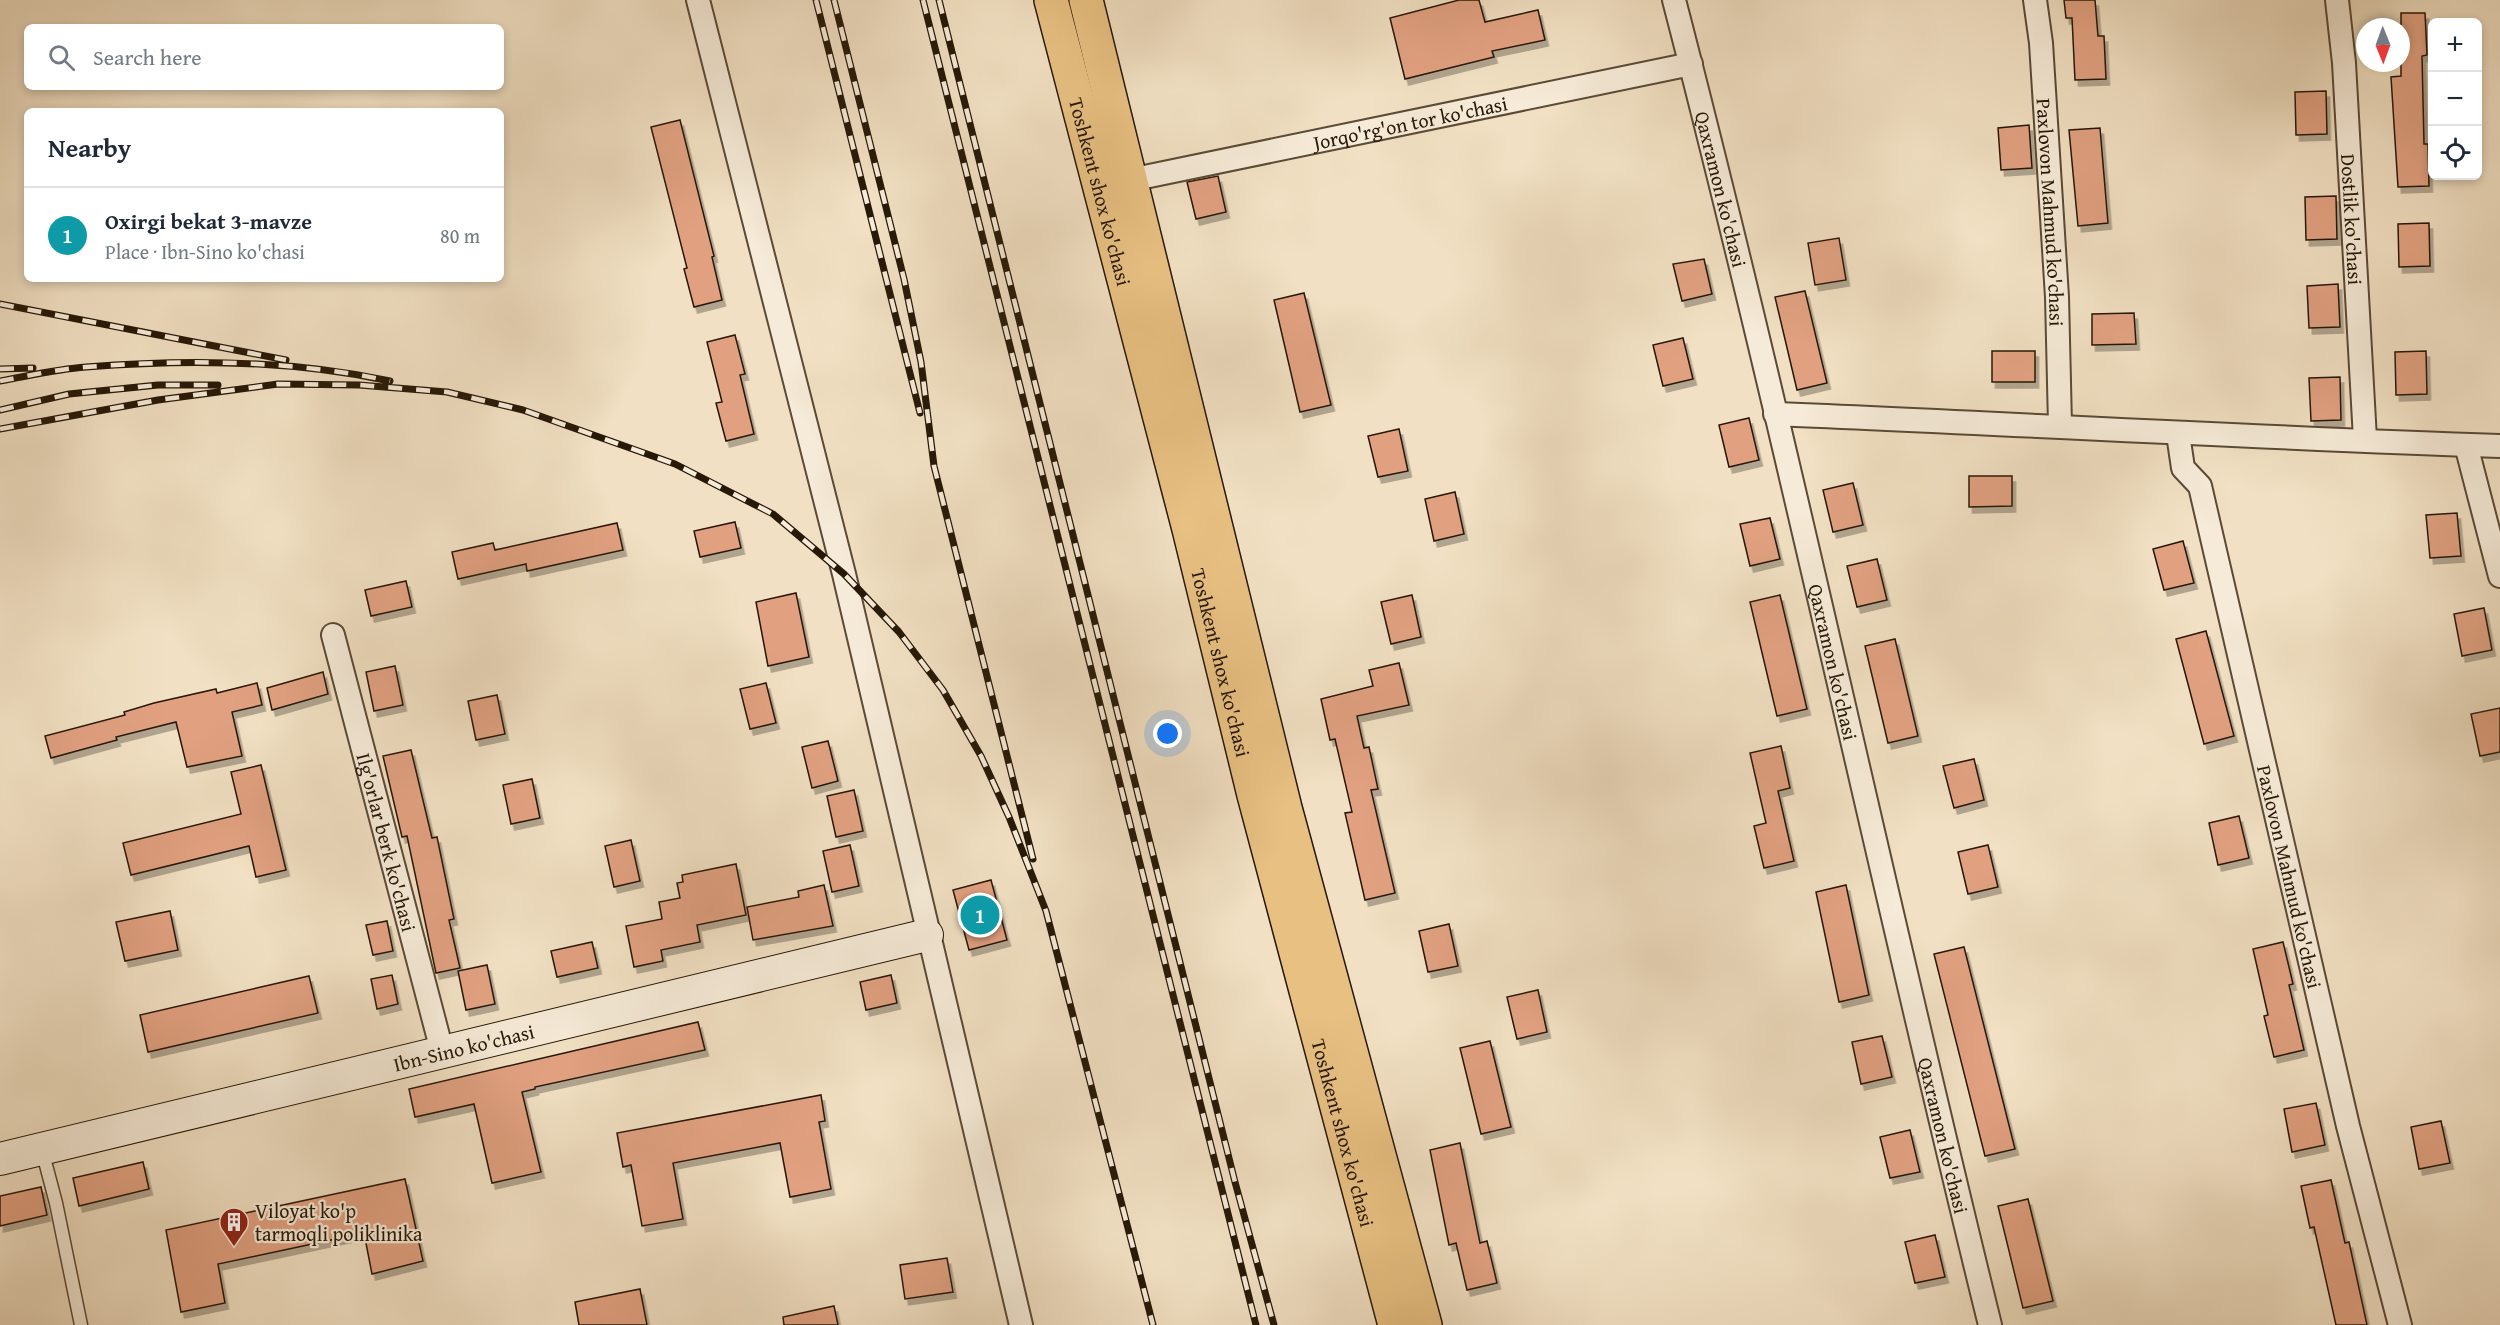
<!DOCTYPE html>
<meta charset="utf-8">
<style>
:root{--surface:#fff;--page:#f2f2f3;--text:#1f2937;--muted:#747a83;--line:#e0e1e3;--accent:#7c3aed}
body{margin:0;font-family:"Gentium Book Plus",serif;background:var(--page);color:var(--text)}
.controls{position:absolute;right:18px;top:18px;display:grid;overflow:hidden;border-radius:9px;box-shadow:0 3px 9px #0003}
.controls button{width:54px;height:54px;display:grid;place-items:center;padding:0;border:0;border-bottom:2px solid var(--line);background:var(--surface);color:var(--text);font:30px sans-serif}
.compass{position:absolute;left:2356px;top:18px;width:54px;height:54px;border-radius:50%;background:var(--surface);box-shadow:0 3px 9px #0003;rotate:179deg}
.you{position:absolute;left:1168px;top:734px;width:21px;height:21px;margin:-15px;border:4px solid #fff;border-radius:50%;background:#1a73e8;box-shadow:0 0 0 9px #1a73e833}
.badge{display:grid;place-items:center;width:39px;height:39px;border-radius:50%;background:var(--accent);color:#fff;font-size:20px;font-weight:700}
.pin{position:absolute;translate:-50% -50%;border:3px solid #fff;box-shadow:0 2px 6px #0006}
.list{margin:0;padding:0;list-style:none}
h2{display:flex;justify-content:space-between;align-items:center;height:78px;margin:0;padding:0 24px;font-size:26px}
h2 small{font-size:20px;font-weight:400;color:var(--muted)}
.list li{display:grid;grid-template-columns:39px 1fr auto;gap:18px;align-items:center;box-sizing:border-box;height:96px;padding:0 24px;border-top:2px solid var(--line)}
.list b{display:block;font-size:22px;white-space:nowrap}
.list p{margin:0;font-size:20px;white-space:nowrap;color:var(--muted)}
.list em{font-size:20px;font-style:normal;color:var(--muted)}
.icon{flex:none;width:33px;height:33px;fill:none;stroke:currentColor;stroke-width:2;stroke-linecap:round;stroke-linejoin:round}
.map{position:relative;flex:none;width:2500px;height:1325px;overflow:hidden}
.search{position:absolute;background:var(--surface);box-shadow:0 3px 9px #0003;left:24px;top:24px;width:480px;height:66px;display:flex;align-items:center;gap:15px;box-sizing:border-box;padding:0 21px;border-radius:9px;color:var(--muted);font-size:22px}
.panel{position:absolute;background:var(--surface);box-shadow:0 3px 9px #0003;left:24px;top:108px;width:480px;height:174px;border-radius:9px}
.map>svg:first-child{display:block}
</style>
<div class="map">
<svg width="2500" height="1325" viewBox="0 0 2500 1325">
<defs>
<filter id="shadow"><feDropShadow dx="3.5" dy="6" stdDeviation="0" flood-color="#0004"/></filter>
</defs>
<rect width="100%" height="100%" fill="#f1e0c3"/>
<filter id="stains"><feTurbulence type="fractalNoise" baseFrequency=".00333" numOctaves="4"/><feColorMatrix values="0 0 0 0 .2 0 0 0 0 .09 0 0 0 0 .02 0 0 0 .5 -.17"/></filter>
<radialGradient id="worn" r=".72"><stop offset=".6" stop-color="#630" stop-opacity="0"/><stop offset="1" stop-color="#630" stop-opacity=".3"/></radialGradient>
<path fill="#e1a181" stroke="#271807" stroke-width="1.5" filter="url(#shadow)" d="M1459 0H1479L1485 22 1538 10 1545 40 1492 51 1494 57 1405 79 1390 18Z
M2064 0H2095L2098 36H2104L2106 79 2075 80 2072 18H2066Z
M2401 13H2425L2427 55 2422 56 2424 144H2428L2429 186 2398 187 2391 77 2401 76Z
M2326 91 2327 134 2296 135 2295 92Z
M680 120 714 256 712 257 722 300 694 307 684 269 687 268 651 127Z
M2029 125 2032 168 2001 170 1998 128Z
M2100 128 2108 223 2078 226 2069 130Z
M1218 176 1226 212 1196 219 1187 182Z
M2336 196 2337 239 2306 240 2305 197Z
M2429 223 2430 266 2399 267 2398 224Z
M1839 238 1846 280 1815 285 1808 243Z
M1704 259 1712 294 1682 301 1673 264Z
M2338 284 2340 327 2309 328 2307 286Z
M1805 291 1827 383 1797 390 1775 297Z
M1304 293 1331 405 1300 412 1274 300Z
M2134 313 2136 344 2092 345V314Z
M735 335 745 374 740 375 754 434 726 441 716 403 722 402 707 342Z
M1683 338 1693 379 1663 386 1653 345Z
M1992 351H2035V382H1992Z
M2426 351 2427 394 2396 395 2395 352Z
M2340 377 2341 420 2311 421 2309 378Z
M1749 418 1759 460 1729 467 1719 425Z
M1399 429 1408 471 1378 477 1368 436Z
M1969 476H2012V506L1969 507Z
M1853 483 1863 525 1833 532 1823 490Z
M1455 492 1464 534 1434 541 1425 499Z
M2457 513 2461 556 2430 558 2426 515Z
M1770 518 1780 559 1750 566 1740 524Z
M735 522 741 548 700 557 694 531Z
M617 523 623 550 527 571 526 564 458 579 452 552 493 543 495 550Z
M2183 541 2194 583 2164 590 2153 549Z
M1877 559 1887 600 1857 607 1847 566Z
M406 581 412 607 371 616 365 590Z
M796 593 809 657 768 666 756 602Z
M1412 595 1421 637 1391 644 1381 602Z
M1780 595 1807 709 1777 716 1750 602Z
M2484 608 2492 650 2462 656 2454 614Z
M2206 631 2234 736 2204 744 2176 639Z
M1895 639 1918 736 1888 743 1865 646Z
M1399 663 1409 705 1357 716 1364 748 1369 747 1378 789 1371 790 1395 893 1365 900 1345 813 1352 812 1335 739 1330 740 1321 699 1373 686 1369 670Z
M395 666 403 705 374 711 366 672Z
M323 672 328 694 272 710 267 688Z
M257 683 262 705 232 712 242 756 187 767 176 722 116 737 117 740 51 758 45 736 125 715 124 712 154 703 216 689 217 693Z
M766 683 776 723 750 729 740 689Z
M497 695 505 734 476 740 468 701Z
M2500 708V752L2480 756 2471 714Z
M828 741 838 781 812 788 802 747Z
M1781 746 1790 788 1778 791 1794 861 1764 868 1754 826 1766 823 1750 753Z
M411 750 432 838 437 837 454 919 449 920 460 968 436 973 407 836 402 837 383 756Z
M1974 759 1984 800 1954 808 1943 766Z
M261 765 286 870 256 877 249 846 131 875 123 843 241 814 231 772Z
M532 779 540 818 511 824 503 785Z
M854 790 863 831 836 837 827 796Z
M2239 816 2249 858 2218 865 2209 823Z
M631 840 640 881 614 887 605 846Z
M850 845 859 886 832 892 823 851Z
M1988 845 1998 887 1968 894 1958 852Z
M736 864 746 915 697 925 700 942 661 950 663 961 634 967 626 926 662 919 659 902 680 898 677 883 683 882 682 875Z
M991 880 1007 940 969 950 953 890Z
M824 885 833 926 753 940 747 907 799 897 798 891Z
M1846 885 1869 995 1839 1002 1816 892Z
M170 911 178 950 125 961 116 922Z
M387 921 393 951 373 955 366 925Z
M1449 924 1458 966 1428 972 1419 931Z
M592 942 598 968 557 977 551 951Z
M2283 942 2293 984 2289 985 2304 1050 2274 1057 2264 1016 2268 1015 2253 949Z
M1964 947 2015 1149 1985 1156 1934 954Z
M487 965 495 1004 466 1010 458 971Z
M392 975 398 1004 377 1009 371 979Z
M891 975 897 1003 866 1010 860 982Z
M309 976 318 1013 148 1052 140 1015Z
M1538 990 1547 1032 1517 1039 1507 997Z
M698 1022 705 1050 535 1087V1089L522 1092 541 1172 492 1183 474 1104 415 1117 409 1089Z
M1882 1036 1892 1077 1861 1084 1852 1042Z
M1490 1041 1511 1127 1481 1134 1460 1048Z
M821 1095 825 1121 819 1122 831 1189 790 1197 780 1143 673 1163 683 1219 642 1226 631 1165 623 1167 617 1133Z
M2316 1103 2325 1145 2292 1152 2284 1109Z
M2441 1121 2450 1163 2419 1169 2411 1127Z
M1910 1130 1920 1172 1890 1178 1880 1137Z
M1460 1143 1480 1243 1487 1241 1497 1283 1467 1290 1456 1243 1449 1245 1430 1150Z
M143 1162 149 1189 79 1206 73 1178Z
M405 1179 423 1261 372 1274 364 1233 218 1264 225 1303 181 1312 166 1230Z
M2331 1180 2345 1243 2349 1242 2367 1325H2336L2314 1227 2310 1228 2301 1186Z
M41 1187 47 1215 0 1226V1196Z
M2028 1199 2053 1301 2023 1308 1998 1206Z
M1935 1235 1945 1277 1915 1283 1905 1242Z
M947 1258 953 1292 905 1299 900 1265Z
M640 1289 647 1325H579L575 1302Z
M834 1306 838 1325H784L783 1317Z"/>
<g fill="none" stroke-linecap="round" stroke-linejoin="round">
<g stroke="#5a4a36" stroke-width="15">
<path id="lane" d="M42 1150 56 1203 81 1325"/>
</g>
<g stroke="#5a4a36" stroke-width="26">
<g id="street">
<path d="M698 0 844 574 1021 1325"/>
<path id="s1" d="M1674 0C1788 439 1881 884 1990 1325"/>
<path id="s2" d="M2035 0 2041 43 2057 297 2060 425"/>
<path id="s3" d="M2337 0 2344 63 2365 439"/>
<path id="s4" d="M1130 180 1691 64"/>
<path d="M1775 414C2017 424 2258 438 2500 446"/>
<path id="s5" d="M2178 434 2183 468 2200 486 2348 1126 2400 1325"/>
<path d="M2466 445 2500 576"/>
<path id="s6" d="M333 635 442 1051"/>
</g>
</g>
<g stroke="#271807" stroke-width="34">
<g id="secondary">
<path id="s7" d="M0 1159 927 935"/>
</g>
</g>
<g stroke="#271807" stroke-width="36">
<g id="highway">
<path id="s8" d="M1051 0 1189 529 1254 795 1395 1325"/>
<path d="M1086 0 1285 808 1425 1325"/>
</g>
</g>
<use href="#lane" stroke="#f6ebd8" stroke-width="12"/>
<use href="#street" stroke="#f6ebd8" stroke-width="22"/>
<use href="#secondary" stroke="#f6ebd8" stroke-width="32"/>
<use href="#highway" stroke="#e8c082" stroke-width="33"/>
<g stroke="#271807" stroke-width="7">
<path id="rail" d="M816 0 920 413
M834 0 904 279 921 362 934 466 1033 859
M923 0 1256 1325
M939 0 1235 1182 1274 1325
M0 304 286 360
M0 369 33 368
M0 381C28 376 57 369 86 367 186 359 292 360 390 381
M0 410 69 394 158 385H218
M0 429 158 400 278 384 359 385 447 392 523 410 675 464 773 514 844 574 899 632 943 690 981 756 1009 817 1046 911 1153 1325"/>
</g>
<use href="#rail" stroke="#f6ebd8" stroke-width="4.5" stroke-dasharray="14" stroke-linecap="butt"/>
</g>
<defs>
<g id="building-pin" transform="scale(1.5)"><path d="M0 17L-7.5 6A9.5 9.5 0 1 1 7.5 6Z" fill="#8f2418" stroke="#f6ebd8"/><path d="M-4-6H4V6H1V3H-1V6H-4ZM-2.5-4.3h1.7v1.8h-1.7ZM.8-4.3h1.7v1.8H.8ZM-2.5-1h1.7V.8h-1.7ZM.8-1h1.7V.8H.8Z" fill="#fff"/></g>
</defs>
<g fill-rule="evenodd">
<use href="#building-pin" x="234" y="1222"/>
</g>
<g text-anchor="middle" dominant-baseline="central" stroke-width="4.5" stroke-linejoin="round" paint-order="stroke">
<g font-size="20" fill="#271807" stroke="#f6ebd8">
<text stroke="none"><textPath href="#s4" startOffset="286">Jorqo'rg'on tor ko'chasi</textPath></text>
<text stroke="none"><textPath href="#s1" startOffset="195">Qaxramon ko'chasi</textPath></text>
<text stroke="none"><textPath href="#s8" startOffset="198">Toshkent shox ko'chasi</textPath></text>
<text stroke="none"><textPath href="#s2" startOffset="213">Paxlovon Mahmud ko'chasi</textPath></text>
<text stroke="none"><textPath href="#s3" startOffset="220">Dostlik ko'chasi</textPath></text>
<text stroke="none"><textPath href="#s1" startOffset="681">Qaxramon ko'chasi</textPath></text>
<text stroke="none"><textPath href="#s8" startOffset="684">Toshkent shox ko'chasi</textPath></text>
<text stroke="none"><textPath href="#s6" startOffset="214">Ilg'orlar berk ko'chasi</textPath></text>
<text stroke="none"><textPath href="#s5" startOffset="460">Paxlovon Mahmud ko'chasi</textPath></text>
<text stroke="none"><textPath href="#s7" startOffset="477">Ibn-Sino ko'chasi</textPath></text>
<text stroke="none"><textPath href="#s8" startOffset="1170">Toshkent shox ko'chasi</textPath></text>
<text stroke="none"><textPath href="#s1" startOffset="1167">Qaxramon ko'chasi</textPath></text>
</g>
<g font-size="20" fill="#271807" stroke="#f6ebd8" text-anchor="start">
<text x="255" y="1210">Viloyat ko'p<tspan x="255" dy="23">tarmoqli poliklinika</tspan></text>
</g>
</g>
<rect width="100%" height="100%" filter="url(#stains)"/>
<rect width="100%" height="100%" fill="url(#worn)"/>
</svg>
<div class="controls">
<button>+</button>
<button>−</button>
<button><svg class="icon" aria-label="locate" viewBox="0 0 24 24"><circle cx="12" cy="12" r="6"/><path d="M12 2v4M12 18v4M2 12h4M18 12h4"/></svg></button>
</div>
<svg class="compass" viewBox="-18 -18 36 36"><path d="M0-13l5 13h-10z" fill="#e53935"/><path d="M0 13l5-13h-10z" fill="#747a83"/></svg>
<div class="you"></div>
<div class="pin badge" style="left:980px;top:915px;background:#0f9aa8">1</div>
<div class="search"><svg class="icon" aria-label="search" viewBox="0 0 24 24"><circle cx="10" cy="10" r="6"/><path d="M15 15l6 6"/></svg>Search here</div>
<section class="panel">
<h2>Nearby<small></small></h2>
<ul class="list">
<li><span class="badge" style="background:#0f9aa8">1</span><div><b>Oxirgi bekat 3-mavze</b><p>Place · Ibn-Sino ko'chasi</p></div><em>80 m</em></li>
</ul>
</section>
</div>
